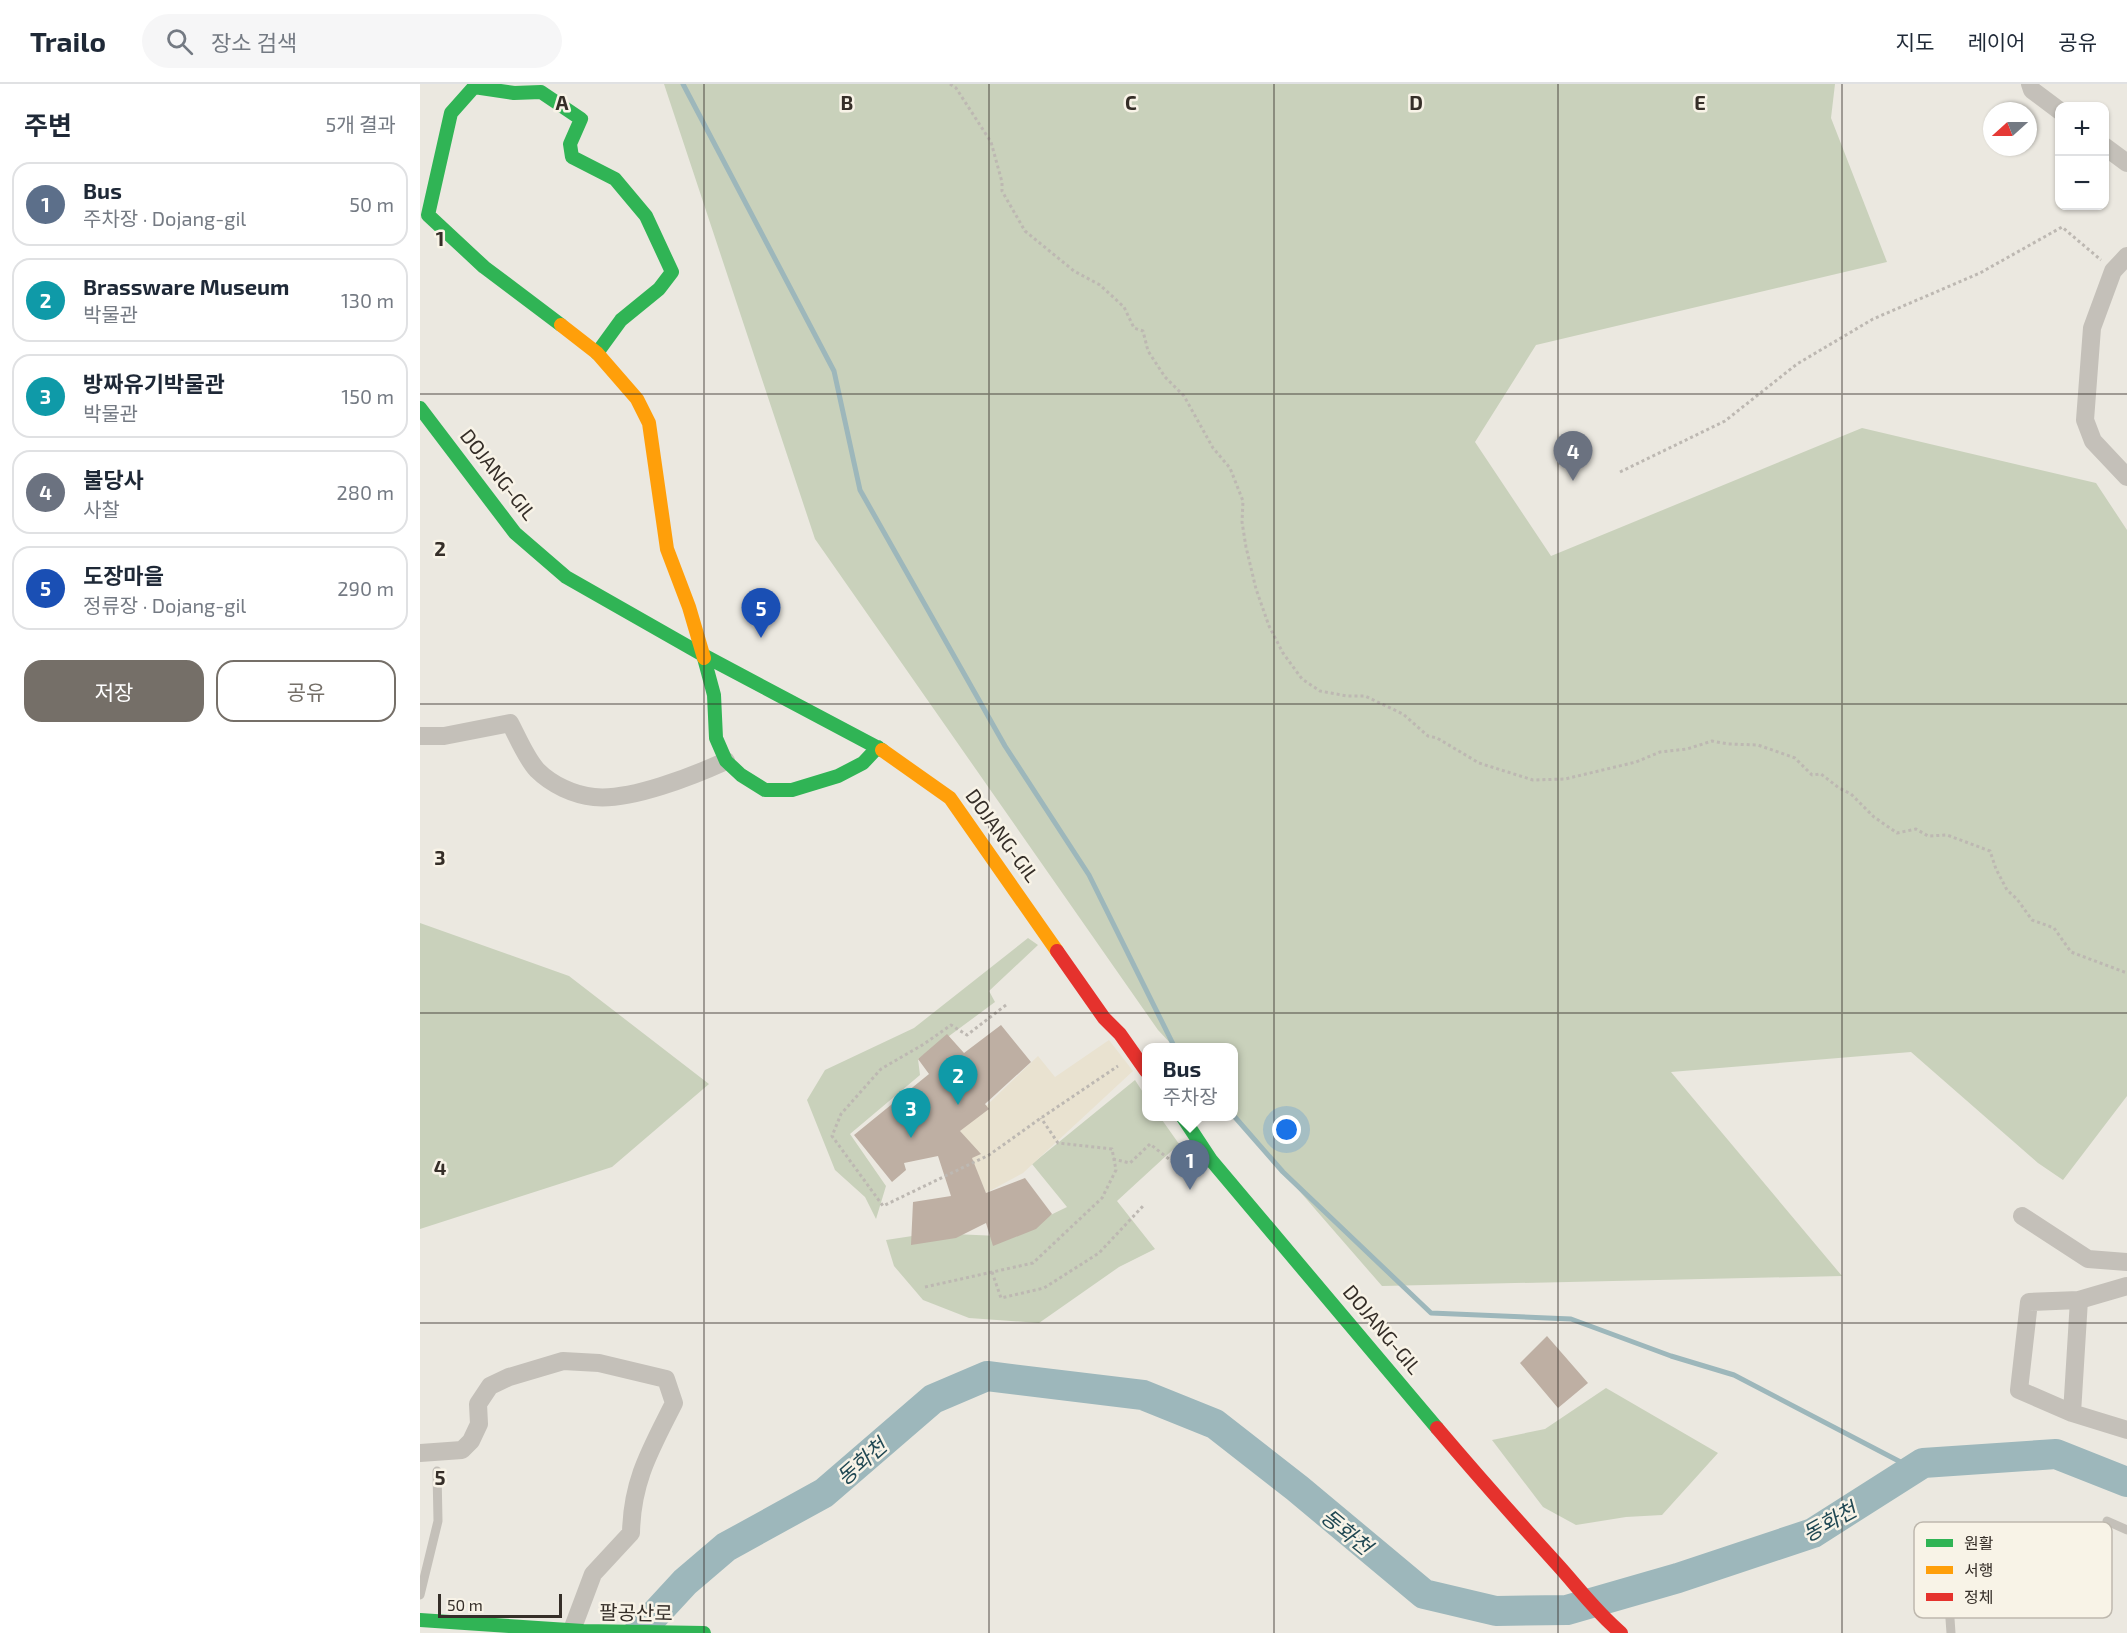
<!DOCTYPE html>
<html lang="ko">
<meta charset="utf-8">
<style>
:root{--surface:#fff;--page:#f6f6f7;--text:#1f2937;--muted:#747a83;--line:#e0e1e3;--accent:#756f68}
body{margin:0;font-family:"Exo 2","Noto Sans KR",sans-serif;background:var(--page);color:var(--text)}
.controls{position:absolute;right:18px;top:18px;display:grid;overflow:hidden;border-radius:12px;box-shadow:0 2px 4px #0004}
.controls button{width:54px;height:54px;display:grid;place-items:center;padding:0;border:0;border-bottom:2px solid var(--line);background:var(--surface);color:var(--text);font:30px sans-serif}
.compass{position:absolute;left:1563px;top:18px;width:54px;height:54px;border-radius:50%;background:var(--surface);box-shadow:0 2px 4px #0004;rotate:249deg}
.scale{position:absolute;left:18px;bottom:15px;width:124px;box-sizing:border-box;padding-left:6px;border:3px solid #352e28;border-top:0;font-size:16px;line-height:21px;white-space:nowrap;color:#352e28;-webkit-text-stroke:4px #f8f3e7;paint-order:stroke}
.you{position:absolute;left:867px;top:1046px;width:21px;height:21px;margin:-15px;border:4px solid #fff;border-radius:50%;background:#1a73e8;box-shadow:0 0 0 9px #1a73e833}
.badge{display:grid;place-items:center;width:39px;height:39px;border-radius:50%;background:var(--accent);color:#fff;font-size:20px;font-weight:700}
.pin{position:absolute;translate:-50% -50px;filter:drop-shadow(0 2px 3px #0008)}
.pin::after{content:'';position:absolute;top:32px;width:21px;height:18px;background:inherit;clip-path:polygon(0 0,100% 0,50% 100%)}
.popup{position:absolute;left:722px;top:959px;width:96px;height:78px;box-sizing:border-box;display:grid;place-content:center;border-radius:12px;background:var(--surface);filter:drop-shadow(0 2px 4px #0005);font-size:20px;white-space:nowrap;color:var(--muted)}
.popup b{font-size:22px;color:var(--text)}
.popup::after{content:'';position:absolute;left:50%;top:100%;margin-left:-12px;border:12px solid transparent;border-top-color:var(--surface)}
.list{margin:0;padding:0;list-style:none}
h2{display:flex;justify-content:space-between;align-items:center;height:78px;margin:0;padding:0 24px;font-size:26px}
h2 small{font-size:20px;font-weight:400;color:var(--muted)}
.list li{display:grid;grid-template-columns:39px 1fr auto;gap:18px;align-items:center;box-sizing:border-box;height:84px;margin:0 12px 12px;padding:0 12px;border:2px solid var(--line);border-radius:18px}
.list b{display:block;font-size:22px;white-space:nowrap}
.list p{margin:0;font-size:20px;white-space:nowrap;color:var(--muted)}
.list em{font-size:20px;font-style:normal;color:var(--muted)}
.actions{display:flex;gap:12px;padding:18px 24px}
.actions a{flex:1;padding:14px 0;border:2px solid var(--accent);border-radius:18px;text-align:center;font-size:21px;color:var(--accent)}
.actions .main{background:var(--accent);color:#fff}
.icon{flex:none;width:33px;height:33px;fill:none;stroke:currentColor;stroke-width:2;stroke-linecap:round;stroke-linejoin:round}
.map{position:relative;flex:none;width:1707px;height:1549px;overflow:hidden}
header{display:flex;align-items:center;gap:36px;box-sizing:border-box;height:84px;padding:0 30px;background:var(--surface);border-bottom:2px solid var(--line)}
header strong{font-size:28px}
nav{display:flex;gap:33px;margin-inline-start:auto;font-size:21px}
.search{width:420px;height:54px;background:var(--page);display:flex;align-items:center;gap:15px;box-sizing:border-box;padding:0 21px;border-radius:33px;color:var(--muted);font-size:22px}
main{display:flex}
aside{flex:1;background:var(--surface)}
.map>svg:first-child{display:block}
</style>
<header>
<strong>Trailo</strong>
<div class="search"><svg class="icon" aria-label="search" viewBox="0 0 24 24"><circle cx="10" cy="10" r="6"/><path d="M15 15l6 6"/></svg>장소 검색</div>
<nav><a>지도</a><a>레이어</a><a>공유</a></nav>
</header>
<main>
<aside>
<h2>주변<small>5개 결과</small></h2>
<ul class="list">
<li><span class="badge" style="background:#5c6f8a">1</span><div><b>Bus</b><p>주차장 · Dojang-gil</p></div><em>50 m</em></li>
<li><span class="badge" style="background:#0f9aa8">2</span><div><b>Brassware Museum</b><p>박물관</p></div><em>130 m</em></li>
<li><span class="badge" style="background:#0f9aa8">3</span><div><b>방짜유기박물관</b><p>박물관</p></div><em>150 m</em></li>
<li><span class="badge" style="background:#6b7280">4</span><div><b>불당사</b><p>사찰</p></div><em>280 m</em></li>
<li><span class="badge" style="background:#1a4fb4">5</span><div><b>도장마을</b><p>정류장 · Dojang-gil</p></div><em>290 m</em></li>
</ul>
<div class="actions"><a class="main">저장</a><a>공유</a></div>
</aside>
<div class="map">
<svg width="1707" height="1549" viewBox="0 0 1707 1549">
<rect width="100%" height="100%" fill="#ebe8e0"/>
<path fill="#c9d1bb" d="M244 0H1415L1411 34 1467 178 1116 261 1055 358 1131 472 1442 344 1676 399 1707 446V1012L1643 1096 1618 1079 1491 968 1251 988 1422 1192 962 1202 814 1032V964L754 963 738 946 395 455Z
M0 839 149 892 289 1000 192 1083 0 1145Z
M608 854 618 861 569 907 575 918 498 975 500 991 430 1050 466 1102 456 1135 445 1113 415 1086 387 1016 405 986 494 944Z
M715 996 726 1013V1032L740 1033 759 1060 697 1117 735 1165 699 1183 619 1239 549 1234 503 1216 474 1182 466 1156 512 1149 578 1152 610 1141 647 1123 612 1080Z
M1186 1304 1298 1369 1242 1431 1206 1433 1156 1441 1123 1423 1072 1356 1125 1345Z"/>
<path fill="#e9e2d0" d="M689 956 713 987 603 1089 566 1109 540 1047 618 972 635 993Z"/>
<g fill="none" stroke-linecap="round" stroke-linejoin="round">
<path stroke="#9db7bb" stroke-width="5" d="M263 0 414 287 440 406 585 662 669 791 755 964
M814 1032 863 1088 1011 1229 1151 1235 1251 1272 1314 1291 1494 1385"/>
<path stroke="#9db7bb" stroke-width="30" d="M218 1549 265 1498 306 1463 404 1409 513 1315 567 1292 723 1311 795 1340 877 1404 1004 1510 1076 1527 1147 1526 1258 1494 1393 1449 1503 1379 1636 1370 1707 1398"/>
</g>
<path fill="#beafa3" d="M581 941 611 978 565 1020 569 1025 540 1047 561 1070 552 1074 566 1109 605 1094 632 1130 616 1145 573 1162 566 1139 536 1154 491 1161 493 1118 531 1112 518 1072 484 1079 486 1086 472 1098 434 1051 509 990 498 975 527 950 544 969Z
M1127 1252 1168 1299 1138 1324 1100 1279Z
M1553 1442V1451L1575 1450 1578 1493 1511 1494 1510 1443Z"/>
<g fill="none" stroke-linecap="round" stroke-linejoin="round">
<path stroke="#bdb8b2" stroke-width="3" stroke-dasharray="3 3" stroke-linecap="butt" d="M530 0 536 4 571 58 582 98V107L605 147 654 187 680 201 704 223 714 244 723 247 728 267 745 293 764 312 793 364 810 384 823 417 822 438 826 463 836 505 849 542 863 569 882 595 900 607 927 612H945L983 630 1008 652 1017 654 1059 679 1113 696 1145 695 1216 678 1240 668 1267 665 1292 657 1308 660 1338 661 1375 674 1392 691 1401 690 1419 704 1431 710 1454 733 1477 749 1496 745 1508 752 1527 751 1570 767 1576 785 1587 806 1597 815 1612 836 1634 844 1651 868 1707 889
M1200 388 1305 337 1377 280 1453 235 1560 189 1642 143 1681 176
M586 921 547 951 531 941 504 960 461 985 421 1030 412 1052 463 1122 569 1071 621 1034 698 982
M693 1075 710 1079 730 1060 764 1087
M572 1188 581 1214 624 1204 679 1169 723 1122
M505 1203 613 1179 682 1114 696 1086 692 1065 638 1059 621 1034"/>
<path stroke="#c4c0b9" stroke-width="9" d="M1687 1437 1707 1446
M1528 1506 1531 1549
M0 1511 18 1437 17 1387"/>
<path stroke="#c4c0b9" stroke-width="18" d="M1610 0 1612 6 1640 27
M1684 62 1707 79
M1707 172 1693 187 1672 244 1665 336 1673 357 1707 393
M0 652H24L90 639C98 654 106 674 117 686 132 701 154 711 174 713 210 717 273 692 306 677
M1602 1132 1668 1175 1707 1178
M1707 1202 1659 1216 1609 1218 1599 1306 1652 1329 1707 1346
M1652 1329 1659 1216
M0 1369 42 1366 51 1357 59 1340 58 1320 70 1302 89 1293 143 1277 179 1279 246 1295 254 1319C231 1365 212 1396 211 1449L173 1490 152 1546"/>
<path stroke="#30b455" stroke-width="14" d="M141 241 64 183 8 131 31 29 54 3 94 9 121 8 161 35 150 60 152 73 195 95 226 132 252 188 239 205 201 236 177 269
M0 324 95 449 146 493 283 571 462 666
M284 574 294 611 296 654 306 677 321 691 345 706H372L418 692 443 679 458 663
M762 1032 791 1076 1017 1344
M0 1536 163 1547 284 1549"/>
<path stroke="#ff9f0a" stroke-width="14" d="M141 241 177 269 217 315 229 339 247 465 269 523 284 574
M462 666 530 714 637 867"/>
<path stroke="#e5322d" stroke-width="14" d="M637 867 684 934 700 950 726 987
M1017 1344C1056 1390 1095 1434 1136 1479 1158 1503 1175 1527 1201 1549"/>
</g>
<path fill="none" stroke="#352e28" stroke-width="1.5" stroke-opacity="0.55" d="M284 0V1549M569 0V1549M854 0V1549M1138 0V1549M1422 0V1549M0 310H1707M0 620H1707M0 929H1707M0 1239H1707"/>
<g text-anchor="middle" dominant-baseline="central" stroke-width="5" stroke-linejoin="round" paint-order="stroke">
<g font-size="20" fill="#352e28" stroke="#f8f3e7">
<text transform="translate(79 390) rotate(52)">DOJANG-GIL</text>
<text transform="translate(583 751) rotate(54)">DOJANG-GIL</text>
<text transform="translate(963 1245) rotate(50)">DOJANG-GIL</text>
<text transform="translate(216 1528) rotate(1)">팔공산로</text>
</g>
<g font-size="21" font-style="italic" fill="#204853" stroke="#f8f3e7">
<text transform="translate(441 1377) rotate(-41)">동화천</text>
<text transform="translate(1409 1437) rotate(-29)">동화천</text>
<text transform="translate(927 1447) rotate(39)">동화천</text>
</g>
</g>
<rect x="1494" y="1438" width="198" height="96" rx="9" fill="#f8f3e7" stroke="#beb8ae" stroke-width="1.5"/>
<rect x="1506" y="1455" width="27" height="8" fill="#30b455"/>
<rect x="1506" y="1482" width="27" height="8" fill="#ff9f0a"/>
<rect x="1506" y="1509" width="27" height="8" fill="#e5322d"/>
<g font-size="16" fill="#352e28">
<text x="1544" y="1465">원활</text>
<text x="1544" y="1492">서행</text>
<text x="1544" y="1519">정체</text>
</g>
<g font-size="20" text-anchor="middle" font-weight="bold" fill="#352e28" stroke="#f8f3e7" stroke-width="5" stroke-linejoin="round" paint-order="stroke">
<text x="142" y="26">A</text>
<text x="427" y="26">B</text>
<text x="711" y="26">C</text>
<text x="996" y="26">D</text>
<text x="1280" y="26">E</text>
<text x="20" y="162">1</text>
<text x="20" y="472">2</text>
<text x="20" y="781">3</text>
<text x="20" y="1091">4</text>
<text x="20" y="1401">5</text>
</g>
</svg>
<div class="controls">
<button>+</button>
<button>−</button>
</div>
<svg class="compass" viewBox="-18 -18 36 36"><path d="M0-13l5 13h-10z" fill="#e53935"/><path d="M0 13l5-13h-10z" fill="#747a83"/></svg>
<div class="scale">50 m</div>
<div class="you"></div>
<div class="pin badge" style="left:770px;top:1106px;background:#5c6f8a">1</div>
<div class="popup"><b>Bus</b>주차장</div>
<div class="pin badge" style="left:538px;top:1021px;background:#0f9aa8">2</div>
<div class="pin badge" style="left:491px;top:1054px;background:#0f9aa8">3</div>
<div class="pin badge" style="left:1153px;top:397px;background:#6b7280">4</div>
<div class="pin badge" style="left:341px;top:554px;background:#1a4fb4">5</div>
</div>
</main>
